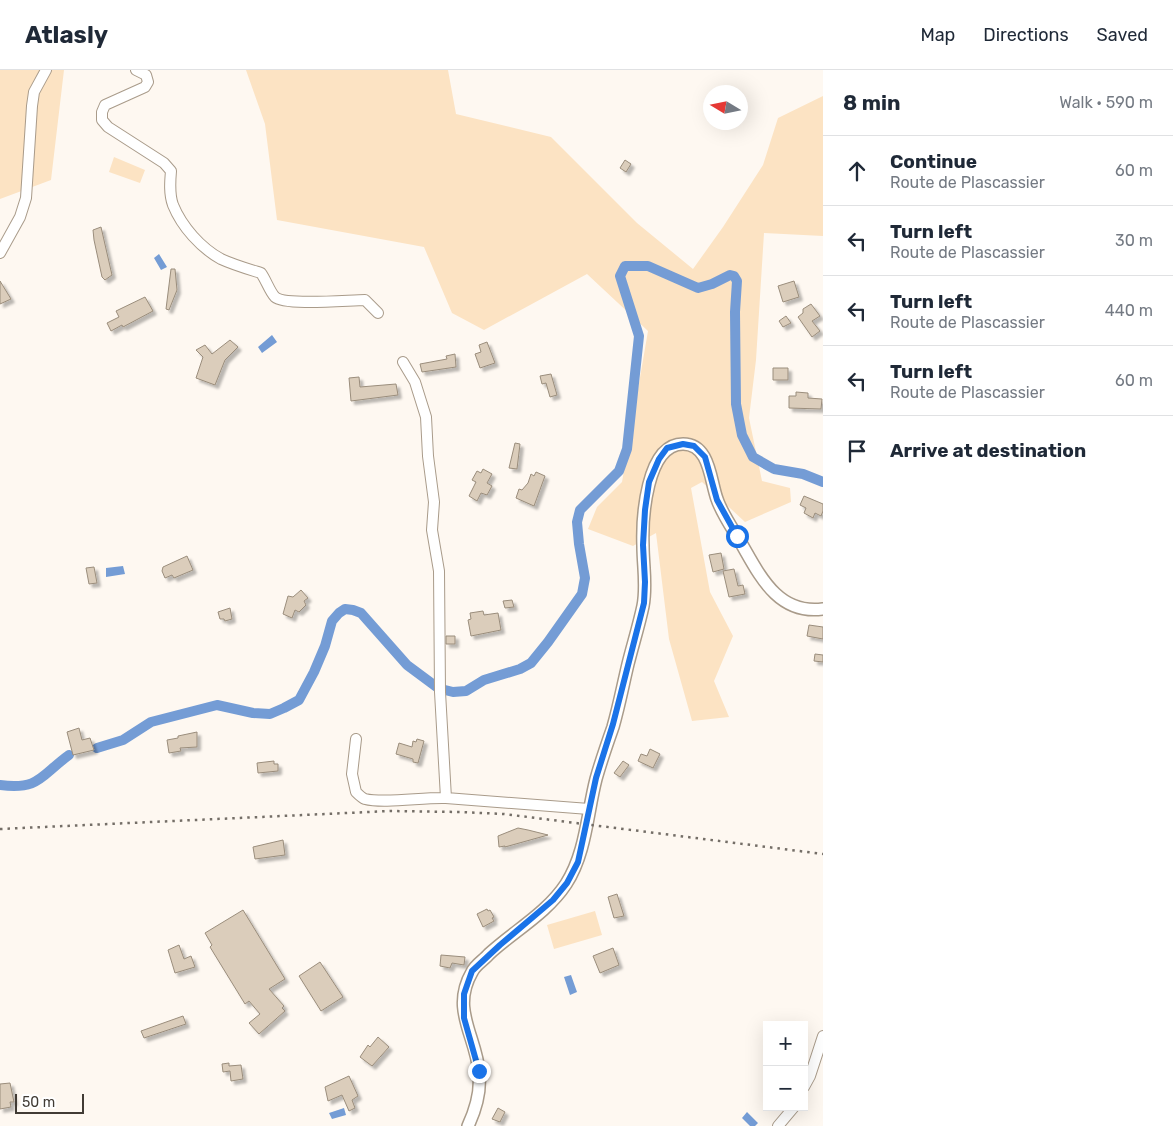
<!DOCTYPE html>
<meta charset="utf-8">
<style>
:root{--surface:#fff;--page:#f6f6f7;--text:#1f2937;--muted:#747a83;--line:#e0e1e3}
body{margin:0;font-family:Rubik,sans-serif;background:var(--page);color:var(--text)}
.controls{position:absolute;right:15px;bottom:15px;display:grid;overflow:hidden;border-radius:0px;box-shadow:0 5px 20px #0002}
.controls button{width:45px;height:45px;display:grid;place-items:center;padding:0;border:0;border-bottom:1px solid var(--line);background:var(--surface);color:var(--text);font:25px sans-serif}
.compass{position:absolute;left:703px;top:15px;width:45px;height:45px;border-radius:50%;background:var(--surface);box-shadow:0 5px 20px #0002;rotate:280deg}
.scale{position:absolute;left:15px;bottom:12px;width:69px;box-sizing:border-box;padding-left:5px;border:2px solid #413b34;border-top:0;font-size:14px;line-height:18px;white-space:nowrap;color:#413b34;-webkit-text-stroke:4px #fff;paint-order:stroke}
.stop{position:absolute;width:15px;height:15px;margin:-11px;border:4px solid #1a73e8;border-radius:50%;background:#fff}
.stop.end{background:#1a73e8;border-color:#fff;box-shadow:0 1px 5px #0008}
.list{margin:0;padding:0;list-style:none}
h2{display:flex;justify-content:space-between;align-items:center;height:65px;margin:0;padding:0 20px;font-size:21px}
h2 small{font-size:16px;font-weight:400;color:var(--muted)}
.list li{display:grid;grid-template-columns:32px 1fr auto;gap:15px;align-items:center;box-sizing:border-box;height:70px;padding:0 20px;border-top:1px solid var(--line)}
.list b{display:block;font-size:19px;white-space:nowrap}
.list p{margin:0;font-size:16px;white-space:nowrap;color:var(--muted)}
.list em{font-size:16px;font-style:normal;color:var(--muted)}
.icon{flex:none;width:28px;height:28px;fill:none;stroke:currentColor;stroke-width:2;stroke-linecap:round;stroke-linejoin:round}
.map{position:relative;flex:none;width:823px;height:1056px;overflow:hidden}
header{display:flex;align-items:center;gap:30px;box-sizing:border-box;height:70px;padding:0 25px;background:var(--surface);border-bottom:1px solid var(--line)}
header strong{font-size:24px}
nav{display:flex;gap:28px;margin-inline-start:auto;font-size:18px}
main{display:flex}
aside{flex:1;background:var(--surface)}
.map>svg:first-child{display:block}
</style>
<header>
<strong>Atlasly</strong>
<nav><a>Map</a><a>Directions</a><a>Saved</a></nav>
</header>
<main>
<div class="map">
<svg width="823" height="1056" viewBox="0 0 823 1056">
<defs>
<filter id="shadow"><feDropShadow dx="3.5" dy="3.5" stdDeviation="1" flood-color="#0004"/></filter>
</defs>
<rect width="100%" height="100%" fill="#fef8f1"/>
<path fill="#fce3c3" d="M0 0H64L51 110 0 129Z
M246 0H448L456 44 551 67 637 153 693 199 723 157 763 95 778 48 823 26V166L764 163 756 290 749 348 762 411 790 418 791 432 745 452 702 412 691 418 710 522 733 566 714 611 729 647 692 651 669 569 656 463 633 476 588 459 597 437 622 412 648 261 587 204 484 260 452 243 424 177 277 150 265 54Z
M114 87 145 100 140 113 109 102Z
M595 841 602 865 554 879 547 855Z"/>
<path fill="#749cd5" d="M159 184 167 197 161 200 154 188Z
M272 265 277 272 262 283 258 277Z
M123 496 125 504 106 507V498Z
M571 905 577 922 570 925 564 907Z
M344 1038 346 1045 332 1049 329 1043Z
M747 1042 758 1053 755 1056H750L742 1048Z"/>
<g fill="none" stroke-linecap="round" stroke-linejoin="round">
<path stroke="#749cd5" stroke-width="10" d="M441 619 453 622 466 621 484 610 520 599 531 593 548 572 582 524 585 508 579 474 577 452 580 440 619 401 627 379 639 266 620 206 625 196H648L698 218 712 214 730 205 734 206 737 211 735 242 736 334 742 365 753 387 774 399 803 404 823 412
M97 678 123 670 151 652 217 635 253 643 270 644 284 638 299 630 314 602 325 576 332 551 339 543 345 539 353 540 361 543 407 595 438 618
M0 715C40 720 40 706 69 685"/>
</g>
<path fill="#dbcdbb" stroke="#9a8d7c" filter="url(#shadow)" d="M625 90 631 94 626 102 620 98Z
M101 157 112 205 105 210 102 207 94 170 93 160Z
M171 199H175L177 220 169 240 166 239Z
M0 211 11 229 0 234Z
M794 211 799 227 783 232 778 216Z
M145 227 153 241 123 257 122 255 111 261 107 253 119 247 116 241Z
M811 234 820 246 812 251 820 261 812 267 798 247 803 243V239Z
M786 246 791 253 783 257 779 251Z
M230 270 238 277 225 290 215 315 196 308 203 287 196 280 205 275 212 284Z
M487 272 495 293 480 298 475 284 481 282 479 275Z
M455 284 456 297 422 302 420 294 447 289 446 286Z
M773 298H788V310H773Z
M551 304 557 325 550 327 546 313 542 314 540 306Z
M359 307 360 317 396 314 398 325 351 331 349 308Z
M796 322 808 323V328L822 329 821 339 789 338V326H796Z
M515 373 520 374 517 399 509 398Z
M483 399 492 404 487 413 492 416 487 425 481 423 477 431 469 426 476 412 472 410 477 401 481 403Z
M536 402 545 406 534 436 516 428 519 419 522 420 528 413 531 404 534 406Z
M804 426 823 434V441L821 446 815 443 813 448 804 443 806 438 800 435Z
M721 483 724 499 713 502 709 485Z
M187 486 193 500 174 508 172 505 165 508 162 501 163 497Z
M94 497 97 513 89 514 86 498Z
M734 499 738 516 743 515 745 524 729 527 723 501Z
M301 520 308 528 304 531 306 535 299 542 295 540 292 548 283 544 288 526 293 527Z
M512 530 514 537 505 538 503 531Z
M230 538 232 549 225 551 224 549H220L218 542Z
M483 541 484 545 498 543 501 560 471 566 468 550 471 549 470 543Z
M809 555 823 557V569L807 566Z
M446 566H455V574H446Z
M815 584 823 585V592L814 591Z
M79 658 82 670 90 668 94 680 73 685 67 662Z
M197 662V677L180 678 181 681 169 683 167 670 178 668V666Z
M417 669 424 671 418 693 413 692V689L396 684 399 673 412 677 413 671 416 672Z
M650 679 660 684 653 698 638 691 641 684 647 686Z
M274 691V694H278V701L258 703 257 693Z
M623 691 629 695 620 707 614 703Z
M518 758 528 760 548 765 505 777V776L499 777 498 766Z
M283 770 285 785 255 789 253 777Z
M617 824 624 846 614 848 608 827Z
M487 839 488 841 490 840 494 847 492 848 494 851 483 857 477 844Z
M243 840 285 909 269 919 284 936 282 938 285 941 259 964 249 953 260 944 249 931 245 934 210 877 212 875 205 863Z
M179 875 184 889 191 886 195 897 175 903 168 880Z
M613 878 619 895 600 903 593 886Z
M441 885 465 887 464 895 452 893 450 898 440 896Z
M320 892 343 927 321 941 299 906Z
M183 946 186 954 144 968 141 961Z
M378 967 389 977 372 996 360 987 368 975 370 977Z
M229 993V996L241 995 243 1009 231 1011 230 1001 223 1002 222 994Z
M349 1006 358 1026 352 1030 355 1038 349 1041 342 1025 328 1031 325 1017Z
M10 1013 14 1032H10L11 1037 0 1039V1014Z
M498 1038 505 1042 500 1052 492 1049Z"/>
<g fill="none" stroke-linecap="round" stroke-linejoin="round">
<g stroke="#a99b8a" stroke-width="12">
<path id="minor" d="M136 0 146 5 148 12 145 17 105 35 102 42V50L108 57 164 93 171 101C170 112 169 124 173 135 182 157 201 178 221 189 234 195 248 199 261 203 266 210 270 222 275 227 285 236 349 230 365 230L378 243
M0 183 20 147 26 128 32 36 34 22 46 0
M403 292 415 312 426 347 428 386 434 432 432 460 439 501 440 622 446 728
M356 669 352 704 356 722C359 725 362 728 365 729 384 734 424 727 446 728L589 739
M804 1017 810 1006 823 966
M778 1056 794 1037"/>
</g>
<g stroke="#a99b8a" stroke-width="14">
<path id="tertiary" d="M468 1056C476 1039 481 1022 479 1003 477 967 450 940 472 902 475 895 484 890 489 884 514 861 547 843 566 814 586 783 587 744 596 709 601 691 607 674 613 657 619 636 623 615 628 594 633 574 639 555 643 536 647 516 643 496 643 476 642 449 646 374 683 374 710 374 710 410 717 429 722 444 733 459 741 473 760 506 778 545 823 539"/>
</g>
<use href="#minor" stroke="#fff" stroke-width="10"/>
<use href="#tertiary" stroke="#fff" stroke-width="11"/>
<path stroke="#746e67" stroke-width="2.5" stroke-dasharray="2.5 5" stroke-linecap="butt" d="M0 759 390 741 460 742 504 744 823 784"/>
</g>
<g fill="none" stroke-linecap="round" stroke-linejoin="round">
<path stroke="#1a73e8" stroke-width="6" d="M479 1001 464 948V924L472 901 500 875 553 830 567 813 578 792 596 708 613 654 644 533 645 512 643 475 645 440 649 412 659 389 667 378 683 374 694 376 705 387 717 430 737 466"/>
</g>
</svg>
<div class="controls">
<button>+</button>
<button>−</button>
</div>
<svg class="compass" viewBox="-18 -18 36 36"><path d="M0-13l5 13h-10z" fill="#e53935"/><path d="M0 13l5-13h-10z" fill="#747a83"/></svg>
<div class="scale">50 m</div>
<div class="stop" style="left:737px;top:466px"></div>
<div class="stop end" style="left:479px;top:1001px"></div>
</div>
<aside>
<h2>8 min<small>Walk · 590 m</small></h2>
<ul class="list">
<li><svg class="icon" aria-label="ahead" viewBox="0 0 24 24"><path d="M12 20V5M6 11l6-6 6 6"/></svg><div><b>Continue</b><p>Route de Plascassier</p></div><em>60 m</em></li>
<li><svg class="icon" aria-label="left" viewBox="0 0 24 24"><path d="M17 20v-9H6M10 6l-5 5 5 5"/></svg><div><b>Turn left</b><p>Route de Plascassier</p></div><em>30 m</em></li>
<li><svg class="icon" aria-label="left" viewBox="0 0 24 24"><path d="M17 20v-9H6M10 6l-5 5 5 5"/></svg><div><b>Turn left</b><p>Route de Plascassier</p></div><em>440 m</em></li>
<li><svg class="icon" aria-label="left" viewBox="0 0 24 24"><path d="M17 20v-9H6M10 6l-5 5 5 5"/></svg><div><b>Turn left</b><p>Route de Plascassier</p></div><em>60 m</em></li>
<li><svg class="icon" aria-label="arrive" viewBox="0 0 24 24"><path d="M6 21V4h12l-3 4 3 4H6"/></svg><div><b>Arrive at destination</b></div></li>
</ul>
</aside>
</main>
